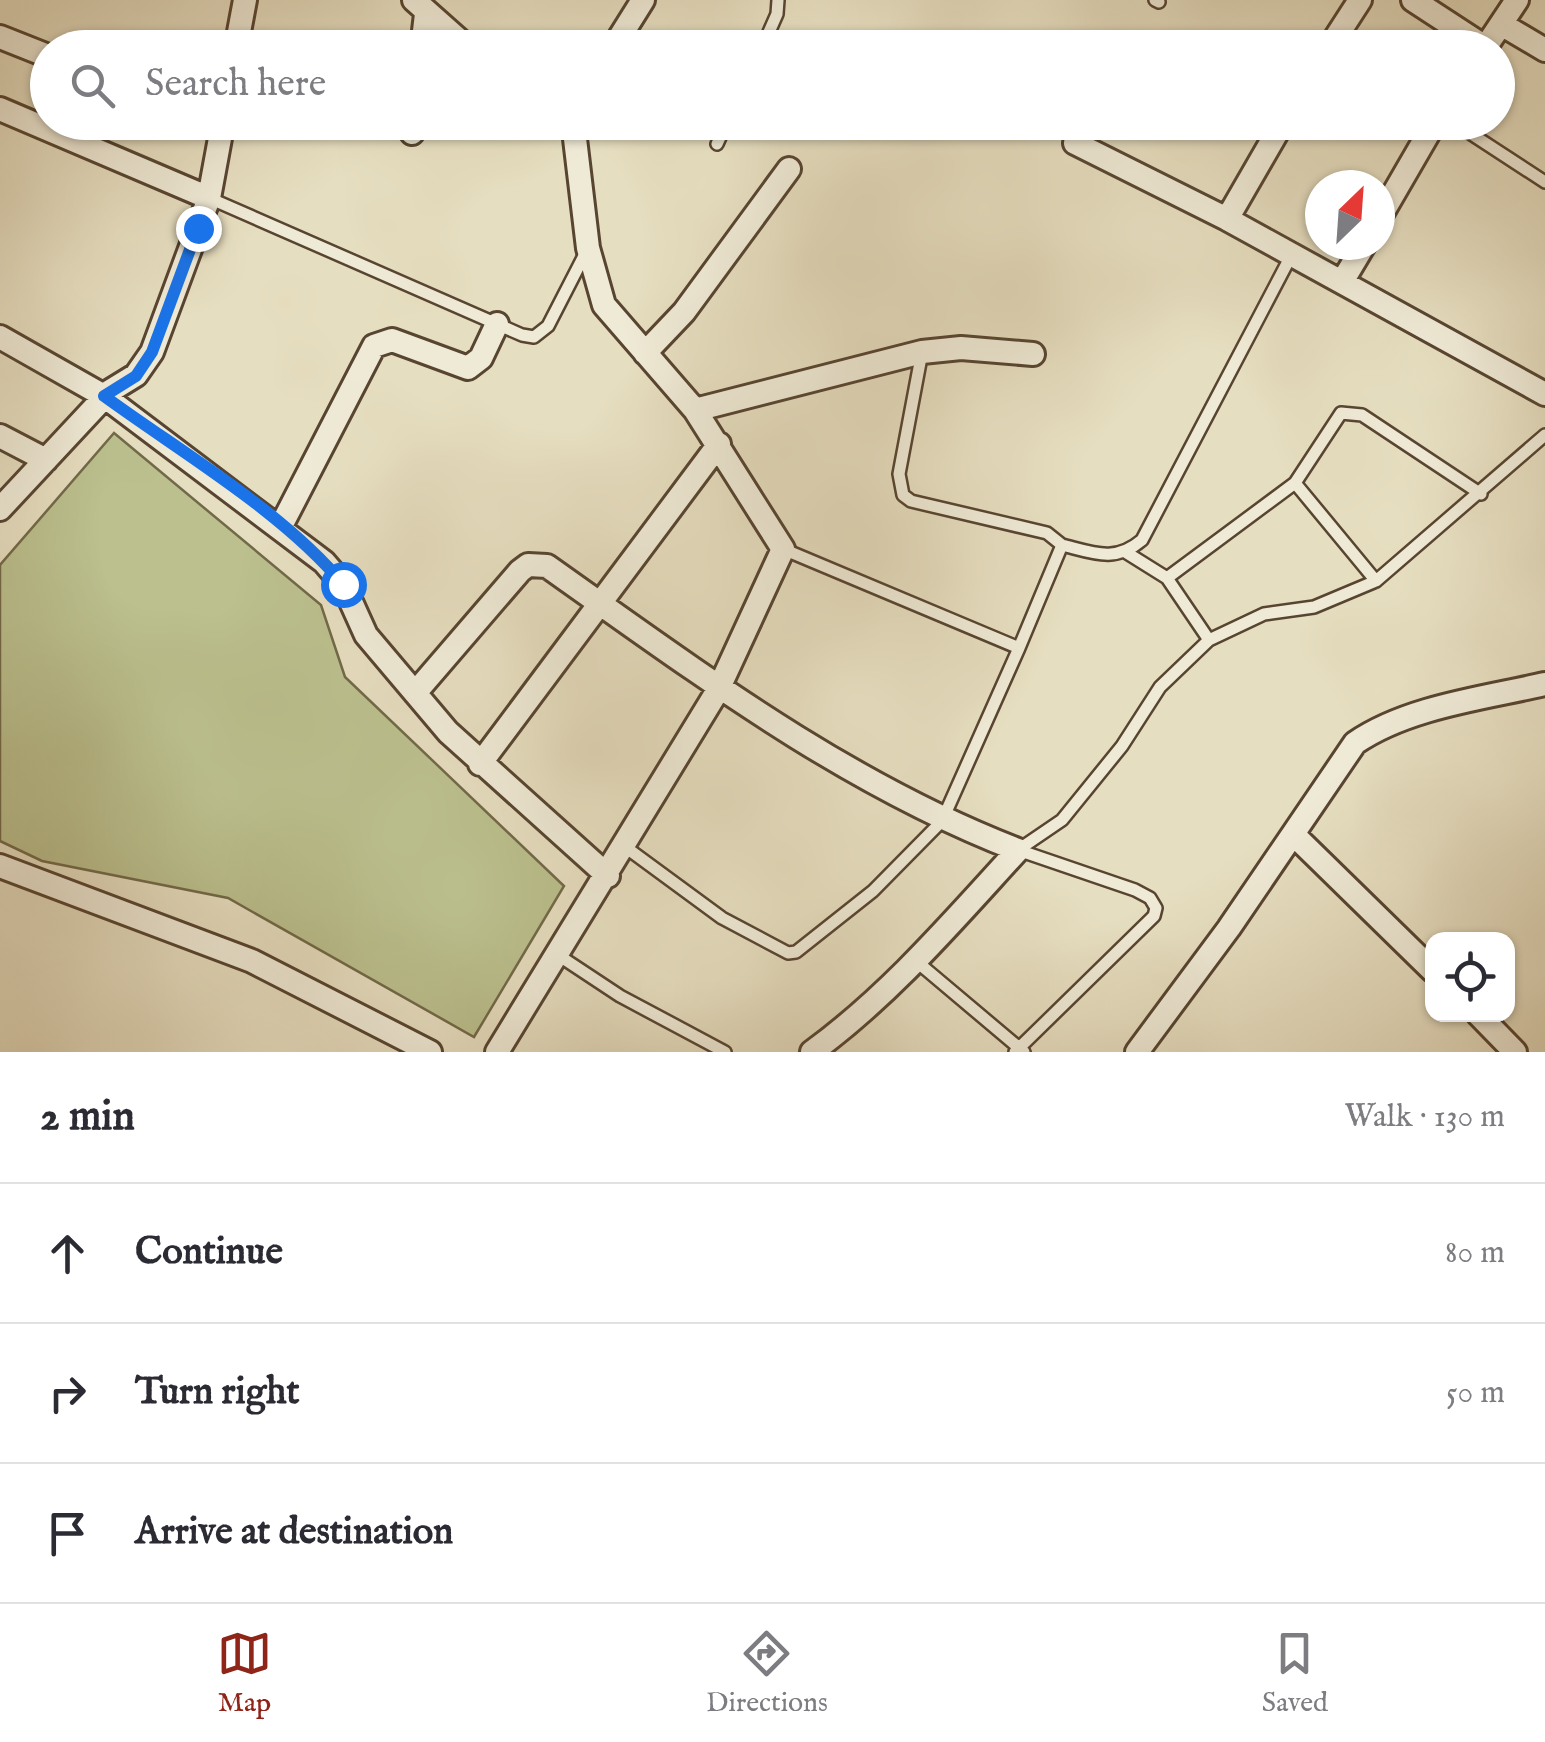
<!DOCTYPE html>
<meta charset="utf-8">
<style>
:root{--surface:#fff;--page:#f7f7f7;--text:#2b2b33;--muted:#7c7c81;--line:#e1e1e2;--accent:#8f2418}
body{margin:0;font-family:"IM FELL English",serif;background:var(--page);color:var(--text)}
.controls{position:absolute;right:30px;bottom:30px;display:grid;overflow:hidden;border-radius:20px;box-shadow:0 2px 8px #0004}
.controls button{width:90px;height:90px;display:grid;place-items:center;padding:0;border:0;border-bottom:2px solid var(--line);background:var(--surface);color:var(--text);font:50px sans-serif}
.compass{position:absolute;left:1305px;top:170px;width:90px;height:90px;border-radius:50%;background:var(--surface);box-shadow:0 2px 8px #0004;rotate:25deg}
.stop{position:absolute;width:30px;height:30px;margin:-22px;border:8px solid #1a73e8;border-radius:50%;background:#fff}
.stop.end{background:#1a73e8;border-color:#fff;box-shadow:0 2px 10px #0008}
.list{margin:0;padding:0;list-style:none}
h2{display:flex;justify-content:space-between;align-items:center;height:130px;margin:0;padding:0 40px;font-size:42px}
h2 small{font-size:32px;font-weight:400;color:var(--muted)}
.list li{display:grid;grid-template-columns:65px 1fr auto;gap:30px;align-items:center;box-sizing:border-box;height:140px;padding:0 40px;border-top:2px solid var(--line)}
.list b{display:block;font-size:38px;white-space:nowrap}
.list em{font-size:32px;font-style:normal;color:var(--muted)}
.icon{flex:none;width:55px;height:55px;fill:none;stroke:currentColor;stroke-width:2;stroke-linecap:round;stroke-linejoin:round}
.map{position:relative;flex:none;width:1545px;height:1052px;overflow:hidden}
.search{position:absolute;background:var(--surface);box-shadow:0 2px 8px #0004;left:30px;right:30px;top:30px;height:110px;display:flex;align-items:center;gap:25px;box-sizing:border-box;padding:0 35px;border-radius:55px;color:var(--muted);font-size:38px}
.sheet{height:550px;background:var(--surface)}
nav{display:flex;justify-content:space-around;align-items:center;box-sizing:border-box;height:140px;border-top:2px solid var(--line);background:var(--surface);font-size:28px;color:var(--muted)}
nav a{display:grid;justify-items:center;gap:5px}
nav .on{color:var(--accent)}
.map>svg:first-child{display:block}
</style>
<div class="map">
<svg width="1545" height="1052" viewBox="0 0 1545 1052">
<rect width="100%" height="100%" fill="#e6dec0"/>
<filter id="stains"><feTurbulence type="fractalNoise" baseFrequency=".002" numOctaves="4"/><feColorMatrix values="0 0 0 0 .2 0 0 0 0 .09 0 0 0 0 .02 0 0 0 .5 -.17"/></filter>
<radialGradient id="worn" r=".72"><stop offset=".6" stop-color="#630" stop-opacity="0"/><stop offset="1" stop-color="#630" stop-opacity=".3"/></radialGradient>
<path fill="#bbc08e" stroke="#726948" stroke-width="2.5" d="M114 433 321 605 345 677 564 886 474 1037 228 898 42 861 0 841V565Z"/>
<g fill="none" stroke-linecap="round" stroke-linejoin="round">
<g stroke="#584531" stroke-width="16">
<path id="service" d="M1155 0 1159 2
M762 48 777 14 778 0
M1453 122 1545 182
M717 144 727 122
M209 198 522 335 534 337 548 326 586 252
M922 352 899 474 903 495 911 501 1047 533 1062 545 1019 648
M1295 483 1376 581
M1062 545C1094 553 1115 563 1142 540L1292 254
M1127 553 1167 578 1209 640
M1167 578 1295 483 1341 413 1362 415 1481 494
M624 846 722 918 788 953 796 952 873 891 942 821 1019 648 783 549
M1018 850 1062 820 1122 746 1160 687 1209 640 1264 614 1314 607 1376 581 1545 435
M558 955 620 996 725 1052
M916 961 1024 1052
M1015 1052 1154 916 1156 908 1150 898 1135 890 1018 850"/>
</g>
<g stroke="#584531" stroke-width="28">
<path id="minor" d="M414 0 468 48
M1413 0 1485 47
M1501 24 1545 50
M0 37 48 56
M236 48 245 0
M422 48 426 14
M613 48 643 0
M1329 48 1360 0
M1485 48 1517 0
M0 109 209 198
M412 133 413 122
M1075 143 1227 219 1545 394
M1380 217 1435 122
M1227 219 1283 122
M1342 282 1364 245
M0 337 104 396 324 562 343 584 366 635 448 732 608 876
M645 353 684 312 789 169
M695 410 922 352 961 348 1033 354
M0 436 46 460
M0 509 110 391 136 375 152 352 209 198 223 122
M281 526 374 346 392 340 468 368 481 358 497 324
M415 693 520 571 528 565 547 566C697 672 846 784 1018 850 953 921 890 995 812 1052
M480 764 719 444
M1294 835 1432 970
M0 866 252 961 430 1052
M1478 1014 1515 1052
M497 1052 718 690 783 549 695 410 604 305 588 248 573 122
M1137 1052 1229 928 1355 743C1407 707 1484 698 1545 684"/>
</g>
<use href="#service" stroke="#efead6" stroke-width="11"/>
<use href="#minor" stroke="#efead6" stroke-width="22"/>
</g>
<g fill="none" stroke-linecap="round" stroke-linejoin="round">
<path stroke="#1a73e8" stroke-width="12" d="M198 228 152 352 136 376 104 396C182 453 282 511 343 584"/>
</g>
<rect width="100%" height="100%" filter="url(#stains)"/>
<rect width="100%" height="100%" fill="url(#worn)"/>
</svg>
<div class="controls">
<button><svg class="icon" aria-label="locate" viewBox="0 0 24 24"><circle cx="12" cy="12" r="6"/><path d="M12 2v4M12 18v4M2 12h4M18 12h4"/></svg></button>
</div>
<svg class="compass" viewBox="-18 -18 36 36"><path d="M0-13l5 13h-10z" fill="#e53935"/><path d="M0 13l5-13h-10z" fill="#7c7c81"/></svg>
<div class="stop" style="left:343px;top:584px"></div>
<div class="stop end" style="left:198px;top:228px"></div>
<div class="search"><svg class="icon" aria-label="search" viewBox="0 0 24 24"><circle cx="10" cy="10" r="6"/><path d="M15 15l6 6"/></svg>Search here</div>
</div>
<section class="sheet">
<h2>2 min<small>Walk · 130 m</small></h2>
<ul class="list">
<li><svg class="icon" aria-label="ahead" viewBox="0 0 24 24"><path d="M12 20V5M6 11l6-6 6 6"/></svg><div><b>Continue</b></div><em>80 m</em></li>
<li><svg class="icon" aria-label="right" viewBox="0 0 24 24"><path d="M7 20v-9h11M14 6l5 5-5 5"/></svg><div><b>Turn right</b></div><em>50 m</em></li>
<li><svg class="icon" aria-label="arrive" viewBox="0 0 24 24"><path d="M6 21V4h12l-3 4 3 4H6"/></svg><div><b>Arrive at destination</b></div></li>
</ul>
</section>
<nav>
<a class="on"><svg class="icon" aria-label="map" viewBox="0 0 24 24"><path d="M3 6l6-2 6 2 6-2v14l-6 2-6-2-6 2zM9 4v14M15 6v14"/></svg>Map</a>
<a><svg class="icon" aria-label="directions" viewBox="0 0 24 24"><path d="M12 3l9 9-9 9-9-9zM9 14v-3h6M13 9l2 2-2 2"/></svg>Directions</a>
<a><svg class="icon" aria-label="saved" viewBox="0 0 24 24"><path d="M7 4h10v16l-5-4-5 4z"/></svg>Saved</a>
</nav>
